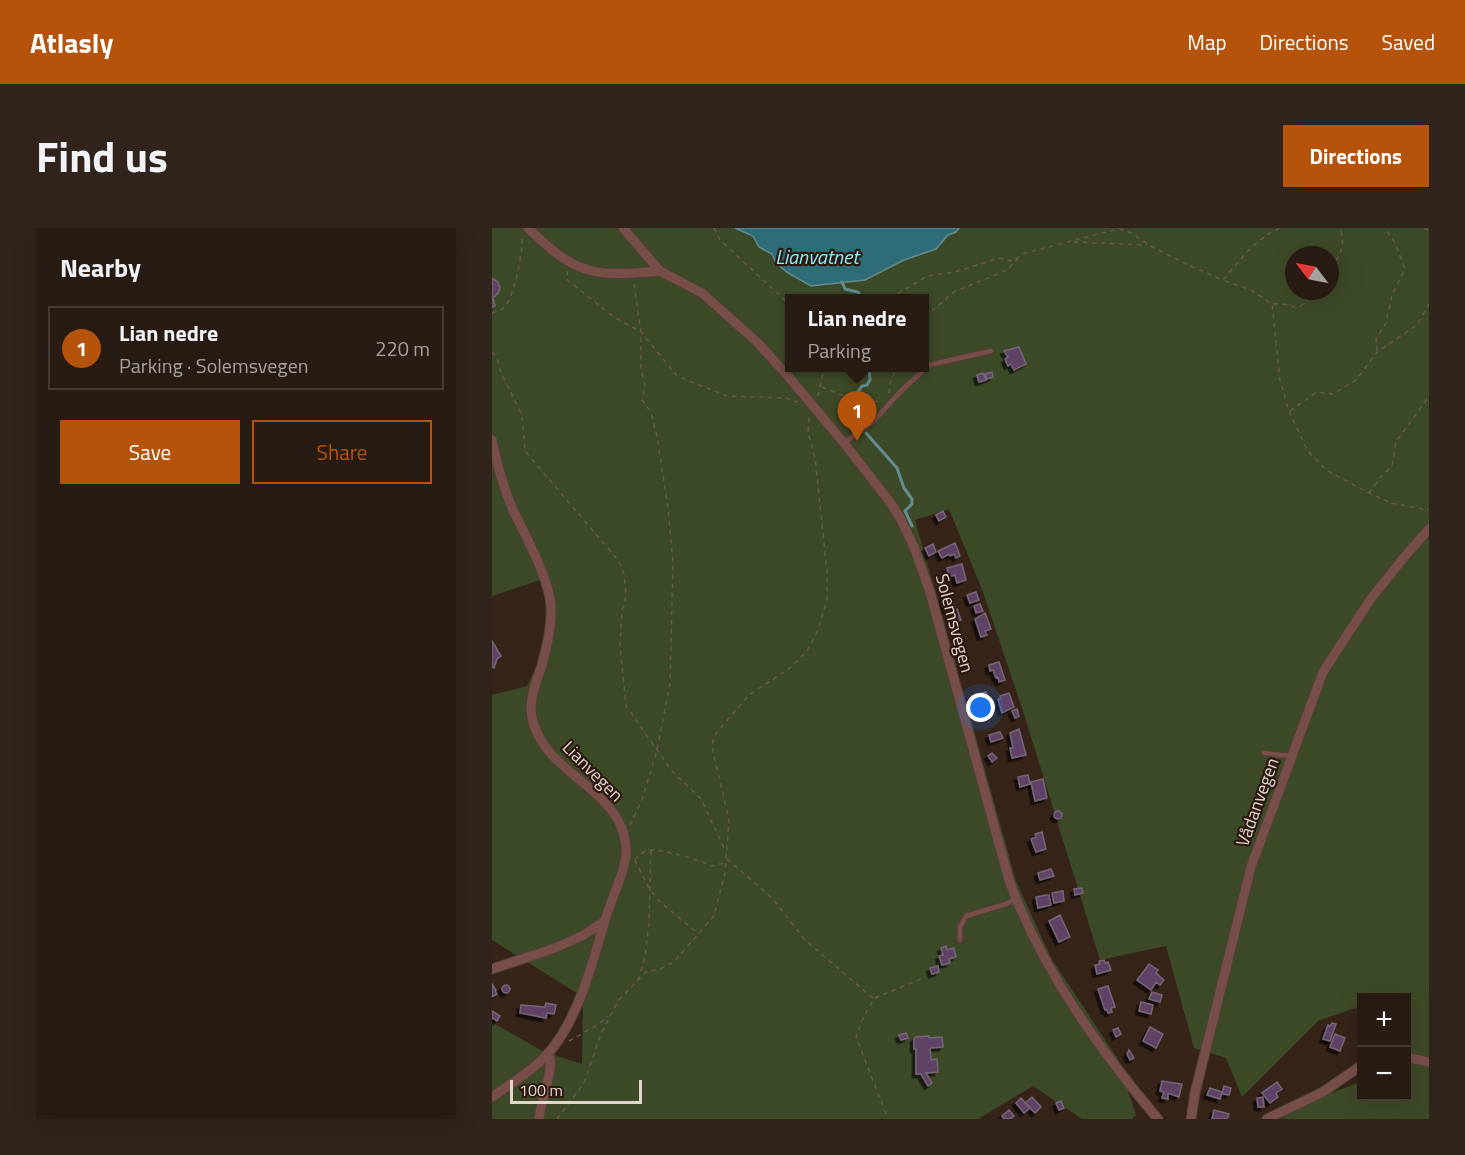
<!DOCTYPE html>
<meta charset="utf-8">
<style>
:root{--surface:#281b13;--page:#30241c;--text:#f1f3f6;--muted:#a5a1a0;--line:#443933;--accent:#b45309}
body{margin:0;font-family:"Titillium Web",sans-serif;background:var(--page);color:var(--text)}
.controls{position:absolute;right:18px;bottom:18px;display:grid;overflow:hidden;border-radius:0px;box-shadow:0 6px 24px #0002}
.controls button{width:54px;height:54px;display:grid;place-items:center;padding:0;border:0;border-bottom:2px solid var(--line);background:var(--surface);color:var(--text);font:30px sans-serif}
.compass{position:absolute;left:793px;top:18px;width:54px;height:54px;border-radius:50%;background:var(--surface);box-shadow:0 6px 24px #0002;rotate:302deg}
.scale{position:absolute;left:18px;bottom:15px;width:132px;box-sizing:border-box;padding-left:6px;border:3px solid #e1d5ce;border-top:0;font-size:16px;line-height:21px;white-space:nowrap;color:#e1d5ce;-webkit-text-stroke:4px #2c1a10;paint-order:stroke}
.you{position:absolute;left:489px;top:480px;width:21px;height:21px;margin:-15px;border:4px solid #fff;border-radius:50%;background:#1a73e8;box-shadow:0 0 0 9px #1a73e833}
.badge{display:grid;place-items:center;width:39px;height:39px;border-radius:50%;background:var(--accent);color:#fff;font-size:20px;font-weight:700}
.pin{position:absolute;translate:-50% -50px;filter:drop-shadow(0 2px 3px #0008)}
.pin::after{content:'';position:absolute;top:32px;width:21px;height:18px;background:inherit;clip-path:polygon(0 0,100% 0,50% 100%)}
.popup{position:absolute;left:293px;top:66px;width:144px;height:78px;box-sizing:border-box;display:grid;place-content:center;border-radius:0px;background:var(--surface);filter:drop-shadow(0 2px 4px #0005);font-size:20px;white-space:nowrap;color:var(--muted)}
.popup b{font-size:22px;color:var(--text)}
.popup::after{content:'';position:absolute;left:50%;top:100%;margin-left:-12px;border:12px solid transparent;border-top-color:var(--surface)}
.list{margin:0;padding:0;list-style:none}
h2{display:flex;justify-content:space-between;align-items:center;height:78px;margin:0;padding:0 24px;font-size:26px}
h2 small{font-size:20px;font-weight:400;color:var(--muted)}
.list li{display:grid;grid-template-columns:39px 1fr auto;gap:18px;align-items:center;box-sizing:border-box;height:84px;margin:0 12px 12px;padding:0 12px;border:2px solid var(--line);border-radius:0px}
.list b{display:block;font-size:22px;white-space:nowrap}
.list p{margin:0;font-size:20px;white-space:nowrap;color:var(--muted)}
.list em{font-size:20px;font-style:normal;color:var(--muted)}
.actions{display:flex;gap:12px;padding:18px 24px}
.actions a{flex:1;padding:14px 0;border:2px solid var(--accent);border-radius:0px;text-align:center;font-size:21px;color:var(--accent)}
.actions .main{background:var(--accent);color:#fff}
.map{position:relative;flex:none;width:937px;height:891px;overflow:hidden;border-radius:0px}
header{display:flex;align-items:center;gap:36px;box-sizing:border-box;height:84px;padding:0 30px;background:var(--accent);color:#fff}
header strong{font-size:28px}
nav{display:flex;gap:33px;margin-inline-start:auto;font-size:21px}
.intro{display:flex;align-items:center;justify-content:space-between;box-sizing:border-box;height:144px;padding:0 36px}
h1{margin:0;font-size:42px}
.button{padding:15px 27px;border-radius:0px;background:var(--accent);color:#fff;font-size:21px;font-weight:700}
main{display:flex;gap:36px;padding:0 36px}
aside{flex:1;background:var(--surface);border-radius:0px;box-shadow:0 6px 24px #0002}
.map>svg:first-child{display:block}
</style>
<header>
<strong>Atlasly</strong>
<nav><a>Map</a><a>Directions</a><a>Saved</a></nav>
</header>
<div class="intro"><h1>Find us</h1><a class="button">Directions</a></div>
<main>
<aside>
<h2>Nearby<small></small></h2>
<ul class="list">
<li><span class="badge">1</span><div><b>Lian nedre</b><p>Parking · Solemsvegen</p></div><em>220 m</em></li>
</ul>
<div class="actions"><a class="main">Save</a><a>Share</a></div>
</aside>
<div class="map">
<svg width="937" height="891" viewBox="0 0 937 891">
<defs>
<filter id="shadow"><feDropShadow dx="-3.5" dy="3.5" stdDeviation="0" flood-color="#0009"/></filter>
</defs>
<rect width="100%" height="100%" fill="#362419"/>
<path fill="#3d4a27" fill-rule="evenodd" d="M0 0H243L261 8 267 18 280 26 284 35 296 45 350 54 373 52 412 32 444 21 456 7 464 4 467 0H937V891H790L807 878 865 855 869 850 870 868H914V770H870L869 778 826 793 750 869 734 830 702 820 674 718 608 732 532 486 491 364 457 281 423 292 524 653 559 730 625 830 644 887 640 891H590L541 858 486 891H0V794L50 823 90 836 91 769 0 712V467L35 458 50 427 56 379 48 352 0 368ZM802 27H838V63H802ZM298 70H433V140H298Z"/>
<path fill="#2e6c77" stroke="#648c91" stroke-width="1.5" d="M243 0H467L464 4 456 7 444 21 412 32 373 52 319 58 296 45 284 35 280 26 267 19 261 8Z"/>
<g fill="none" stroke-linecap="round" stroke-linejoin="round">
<path stroke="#648c91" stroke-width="3" d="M350 54 353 61 366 64 370 70
M368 197 357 176 370 158 375 157 378 152 377 140
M374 205 405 240 412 260 420 271V276L413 283 420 298"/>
</g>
<path fill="#5e4365" stroke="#756679" stroke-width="1.5" filter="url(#shadow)" d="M0 50 6 54 8 60 6 65 1 70 3 78 0 79Z
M527 119 534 136 522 142 519 136 516 138 513 131 516 129 512 123Z
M500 144 501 149 495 151 493 146Z
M491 145 494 152 487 154 485 147Z
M451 283 454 289 447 293 444 287Z
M463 315 468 328 464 330 462 326 458 328 457 326 450 330 446 323Z
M441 316 444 324 437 328 433 320Z
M470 336 474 352 465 355 463 347 457 349 455 340Z
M484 364 487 372 478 375 475 367Z
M459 367 463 380 454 382 451 369Z
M488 376 491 383 484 385 482 378Z
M465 381 469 392 461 395 457 384Z
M493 385 499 401 493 403 495 407 489 409 483 391Z
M0 413 9 428 5 431 2 440 0 439Z
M507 434 513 452 507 454 506 449 504 450 501 442 498 443 497 437Z
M494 464 496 470 494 474 483 477 480 468Z
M517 465 522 479 510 485 506 471H509L508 468Z
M525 481 527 488 523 490 520 483Z
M527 501 534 527 520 530 518 520H521L518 505Z
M508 504 511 510 499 514 497 507Z
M500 525 505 530 500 534 496 528Z
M536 547 538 556 528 559 526 549Z
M551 551 555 570 543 573 539 554Z
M562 587a4 4 0 1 1 8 0a4 4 0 1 1-8 0Z
M550 604 554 621 544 624 539 611 544 609 543 606Z
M559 641 562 648 548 652 546 645Z
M590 660 591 665 583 667 582 661Z
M571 663 572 673 562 675 560 665Z
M554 667H557L559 677 546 680 544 669Z
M568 687 578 709 567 714 557 693Z
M454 718 455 722 462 720 464 729 457 731 458 735 450 737 447 728 451 727 449 720Z
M612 732 613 735 616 734 619 742 605 746 603 737 608 736 607 733Z
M657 736 666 742 664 745 672 752 668 757 664 754 659 762 645 752Z
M446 738 447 744 440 746 438 740Z
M0 756 4 762 3 763 5 766 0 769Z
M10 761a4 4 0 1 1 8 0a4 4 0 1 1-8 0Z
M616 758 623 779 619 780 620 784 616 785 615 782H613L606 761Z
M660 764 670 767 668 774 657 771Z
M649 774 661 777 659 786 647 783Z
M54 775 64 777 62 786 55 785 54 790 28 785 29 777 53 779Z
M0 783 8 788 5 793 0 790Z
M840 795 844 796 838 813 831 811 836 797 838 798Z
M658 799 671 806 664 820 651 813Z
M626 800 629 806 624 809 621 802Z
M414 805 416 810 409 812 407 807Z
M843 806 853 810 848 823 838 819Z
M437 808V810L450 809 451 819 438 820 439 832 445 831 446 844 434 845 440 855 436 858 429 846H424V821H422V811L424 809Z
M637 822 642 830 638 832 635 826Z
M670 853 690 856 687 869 676 865V871L670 870 672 864 668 863Z
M785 854 790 861 784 865 786 869 778 875 770 865Z
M732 858 739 860 737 867 730 866Z
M718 860 730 864 728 871 715 867Z
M540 869 549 879 543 885 533 875Z
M771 869 772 879H766L765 870Z
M529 870 538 880 532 885 524 875Z
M569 873 572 880 567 882 564 875Z
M517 882 522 888 518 891H512L510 888Z
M722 882 737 886 735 891H720Z"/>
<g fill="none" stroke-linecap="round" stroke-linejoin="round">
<g stroke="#514036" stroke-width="7">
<path id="service" d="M352 215 381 194 407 165 437 137 499 123
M772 525 799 528
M468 712V699L474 688 514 676 524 671"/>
</g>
<g stroke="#514036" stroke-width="11">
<path id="minor" d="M36 0C85 48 102 49 168 43
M131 0 168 43 210 65 265 114 295 147 352 215 398 274 408 290 422 319 438 364 517 652C549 740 606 820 666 891
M0 212C5 236 11 259 21 282 33 307 58 352 59 379 60 398 55 418 50 437 44 455 35 474 41 494 53 538 104 554 126 592 131 602 135 615 134 627 132 646 122 665 116 683 102 727 91 779 63 817 47 839 21 854 0 869
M0 741 63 720 90 708 113 693
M914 829 937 834
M47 891C48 873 64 838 56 825
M699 891 703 865 759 639 831 444 878 372 913 328 937 301
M775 891 831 864 870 837"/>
</g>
<path stroke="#69594f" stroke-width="1.5" stroke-dasharray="4.5 4.5" stroke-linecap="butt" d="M222 0 228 12 293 72 298 80
M932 0 937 3
M582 14 655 17
M838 40C849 26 854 18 848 0
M76 43 74 51 122 89 149 104 185 148 235 168 293 170 306 174
M733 53 759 62 780 76 788 152 797 183 815 222 834 242 877 265 899 275 937 282
M398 70 436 48 463 44 507 30 520 33 533 25 626 1C639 2 648 12 659 18 683 31 707 42 731 52 748 32 763 11 788 0
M781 76C810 74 798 91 824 63
M0 85C3 84 7 83 9 82 23 74 31 22 30 7
M433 89 462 64 515 42 526 31
M885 123 884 111 894 95 900 67 913 41 903 15 893 0
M0 124 5 130 9 145 30 187 33 223 126 332 132 346 134 368 130 383 128 418 134 478 180 543 209 571 232 620 234 621
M330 159 360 171 388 174
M397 165 398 156 404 140
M326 168 332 140
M798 183 825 164 841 166 864 152 885 124 925 97 937 76
M877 265 888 250 900 238 904 214 937 168
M138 597 150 572 165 522 178 456 181 335 176 280 165 208 159 184 150 172 153 157 149 140V104L142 56
M235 631 280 670 313 712 382 771 372 788 364 809 396 891
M143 632 158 662 168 674 207 706
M143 632C147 627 152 622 159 622 170 621 209 632 219 638L233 635
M146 752 153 729 157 695 159 622
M383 770 429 751
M77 813 107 796 116 788
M65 891 92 855 109 806 126 773 154 744 168 741 182 734 222 688 233 645 237 591 221 524V513L225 504 257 467 298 440 315 423 325 404 335 373V344L323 229 316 205 317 189"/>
<use href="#service" stroke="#774f48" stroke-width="4.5"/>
<use href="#minor" stroke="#774f48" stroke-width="9"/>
</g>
<g text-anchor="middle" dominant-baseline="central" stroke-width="4.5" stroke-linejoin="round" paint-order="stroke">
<g font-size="18" fill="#e1d5ce" stroke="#2c1a10">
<text transform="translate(463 395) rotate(75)">Solemsvegen</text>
<text transform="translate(101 543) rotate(45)">Lianvegen</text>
<text transform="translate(765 574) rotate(-70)">Vådanvegen</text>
</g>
<g font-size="20" font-style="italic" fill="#8aebfe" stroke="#2c1a10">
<text x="325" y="28">Lianvatnet</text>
</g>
</g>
</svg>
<div class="controls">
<button>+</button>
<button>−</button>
</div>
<svg class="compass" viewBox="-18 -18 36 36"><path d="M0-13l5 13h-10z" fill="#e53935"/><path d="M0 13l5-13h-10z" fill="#a5a1a0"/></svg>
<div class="scale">100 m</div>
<div class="you"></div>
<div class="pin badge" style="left:365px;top:213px">1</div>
<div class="popup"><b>Lian nedre</b>Parking</div>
</div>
</main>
